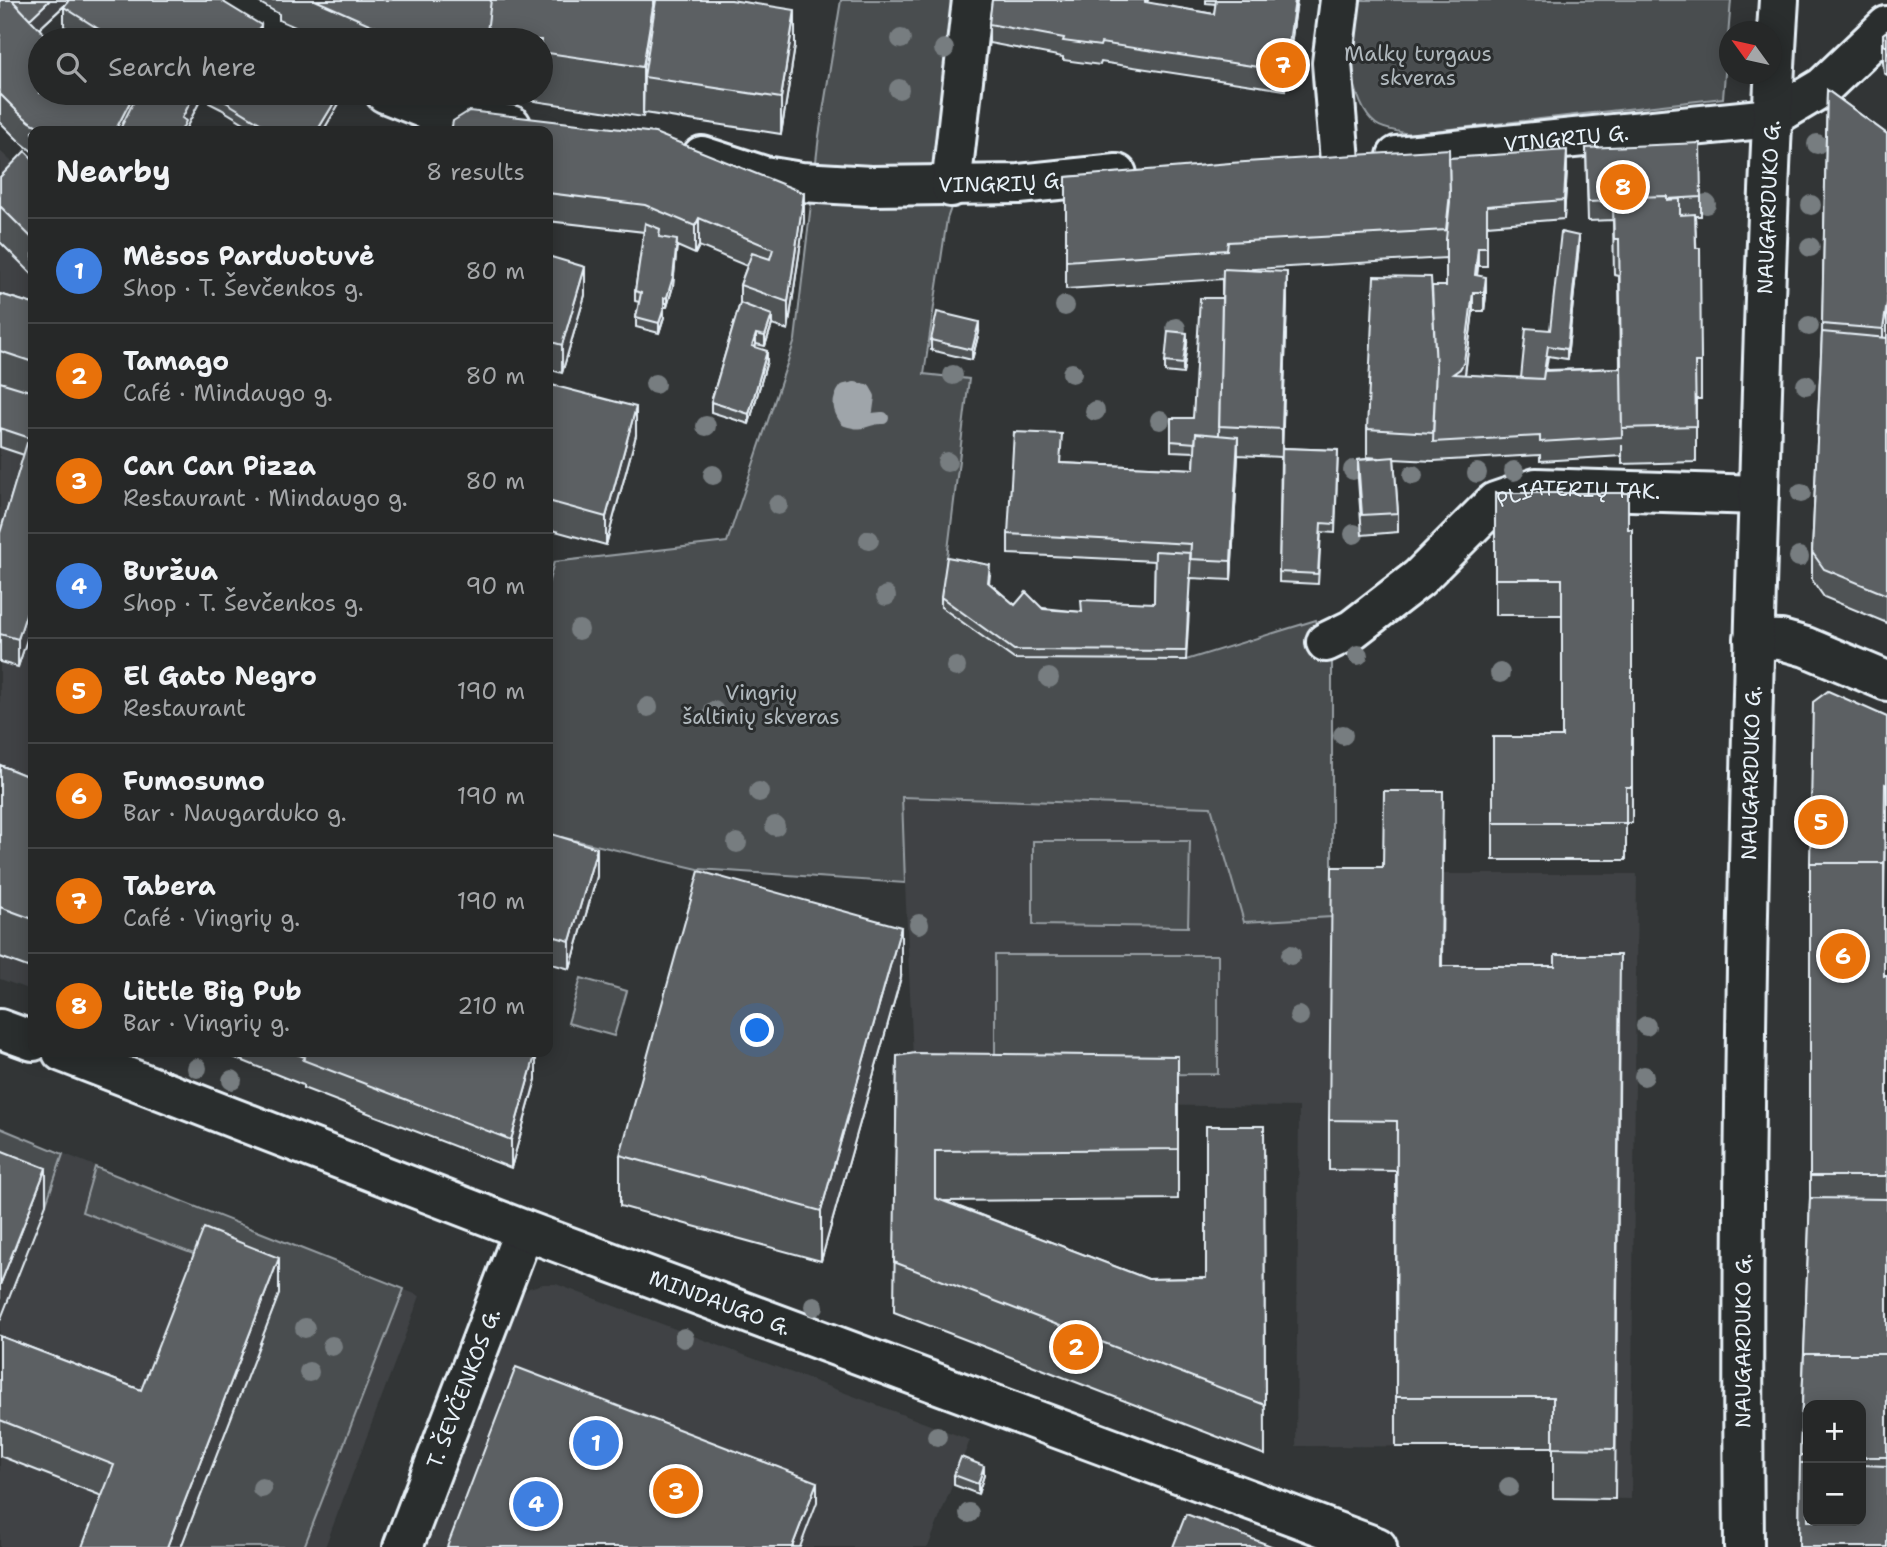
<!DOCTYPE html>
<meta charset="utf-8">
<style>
:root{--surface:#262828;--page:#2e3030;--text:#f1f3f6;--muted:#a4a6a8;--line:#424445;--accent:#ff9aa2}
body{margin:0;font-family:"Shantell Sans",sans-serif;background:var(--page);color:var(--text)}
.controls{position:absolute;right:21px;bottom:21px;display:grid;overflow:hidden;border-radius:14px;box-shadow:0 4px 18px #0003}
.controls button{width:63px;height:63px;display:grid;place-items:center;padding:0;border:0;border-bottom:2px solid var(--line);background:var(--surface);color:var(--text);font:35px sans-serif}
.compass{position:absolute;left:1719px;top:21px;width:63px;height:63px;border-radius:50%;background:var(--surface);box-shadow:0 4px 18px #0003;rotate:303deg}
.you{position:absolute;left:758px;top:1031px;width:24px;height:24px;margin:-18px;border:5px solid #fff;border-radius:50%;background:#1a73e8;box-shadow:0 0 0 10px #1a73e833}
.badge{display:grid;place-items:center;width:46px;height:46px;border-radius:50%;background:var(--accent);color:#fff;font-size:23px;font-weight:700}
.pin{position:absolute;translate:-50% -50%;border:4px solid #fff;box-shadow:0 2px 7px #0006}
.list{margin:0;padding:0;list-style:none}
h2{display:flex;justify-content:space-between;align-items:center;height:91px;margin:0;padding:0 28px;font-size:30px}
h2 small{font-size:23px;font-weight:400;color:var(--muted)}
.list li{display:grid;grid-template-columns:46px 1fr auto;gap:21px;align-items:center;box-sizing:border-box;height:105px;padding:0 28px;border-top:2px solid var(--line)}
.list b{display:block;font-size:26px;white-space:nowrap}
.list p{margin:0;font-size:23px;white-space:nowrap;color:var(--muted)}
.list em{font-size:23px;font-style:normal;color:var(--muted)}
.icon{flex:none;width:38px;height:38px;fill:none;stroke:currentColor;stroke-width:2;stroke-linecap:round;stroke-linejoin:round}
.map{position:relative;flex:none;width:1887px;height:1547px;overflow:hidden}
.search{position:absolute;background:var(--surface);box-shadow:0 4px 18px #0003;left:28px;top:28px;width:525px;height:77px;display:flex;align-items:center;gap:18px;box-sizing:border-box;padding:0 24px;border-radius:38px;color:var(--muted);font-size:26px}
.panel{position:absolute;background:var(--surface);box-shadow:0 4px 18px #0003;left:28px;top:126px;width:525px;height:931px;border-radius:14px}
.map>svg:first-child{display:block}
</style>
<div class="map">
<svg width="1887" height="1547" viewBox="0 0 1887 1547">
<rect width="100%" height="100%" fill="#323536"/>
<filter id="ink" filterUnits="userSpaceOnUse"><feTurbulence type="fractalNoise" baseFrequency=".0143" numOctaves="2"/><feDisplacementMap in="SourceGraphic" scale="14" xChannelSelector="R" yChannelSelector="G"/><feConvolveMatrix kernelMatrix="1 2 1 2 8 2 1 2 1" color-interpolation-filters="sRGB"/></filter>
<g filter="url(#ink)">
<path fill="#3f4244" d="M0 151 33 181V991L0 979Z
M901 796 1211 807 1332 917H1383L1384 841H1443V874H1637L1631 1499 1553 1498 1552 1447 1296 1446 1299 1107 915 1103Z
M0 1128 420 1296 325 1547H0Z
M543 1284H556L970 1440 928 1547H425L513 1304 529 1288Z"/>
<path fill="#494d4f" stroke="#989fa4" stroke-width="2" d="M841 0H995L989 43 965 168 947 219 924 374 969 379 941 607 1186 660 1316 620 1332 656V917L1244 922 1211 807 902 797 905 883 698 869 548 834V584L554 562 727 542 795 340 819 136Z
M1350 0H1731L1723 98 1408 134C1399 131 1384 130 1376 124 1349 104 1345 31 1350 0Z
M1033 841H1190L1188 927 1033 925Z
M995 955H1218V1074L995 1075Z
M581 978 627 991 614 1036 568 1023Z
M0 1128 63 1154 46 1204 0 1186Z
M95 1167 404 1289 304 1547H181L279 1294 207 1259 82 1212Z"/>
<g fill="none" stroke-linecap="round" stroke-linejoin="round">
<path stroke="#9fa5aa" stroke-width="12" d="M857 405 861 402 860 398H851L849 403V409L859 414 867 411 869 397 865 390 854 388 845 390C837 401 838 409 846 420 867 427 866 417 883 418"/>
<g stroke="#e8f1f8" stroke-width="44">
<g id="minor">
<path d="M228 0 296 40"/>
<path d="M1340 0 1332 63 1340 161"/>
<path d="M385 93 438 114 511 125"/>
<path id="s1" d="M702 156 764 176 801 182 871 186 1019 184 1117 174"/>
<path id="s2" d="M1397 156 1771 118 1823 87 1887 26"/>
<path d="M951 187 972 0"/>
<path d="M1754 639 1781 640 1806 647 1887 681"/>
<path id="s3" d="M1326 642 1353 629 1419 578 1495 502 1536 488 1759 495"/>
<path id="s4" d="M403 1547 524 1230"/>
</g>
</g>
<g stroke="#e8f1f8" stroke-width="44">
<g id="major">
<path d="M0 1029 33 1041"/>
<path id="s5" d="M62 1052 524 1230 1377 1547"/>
<path id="s6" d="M1744 1547C1741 1215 1747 883 1757 552 1763 368 1767 184 1779 0"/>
</g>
</g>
<use href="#minor" stroke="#2a2d2e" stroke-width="38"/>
<use href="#major" stroke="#2a2d2e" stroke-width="38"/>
</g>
<g fill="#777d80">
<circle cx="901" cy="39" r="10"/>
<circle cx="944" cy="49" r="10"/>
<circle cx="899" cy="89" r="10"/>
<circle cx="1817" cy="144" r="10"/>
<circle cx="1706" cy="204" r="10"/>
<circle cx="1811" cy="205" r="10"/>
<circle cx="1810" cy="247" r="10"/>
<circle cx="1065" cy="306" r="10"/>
<circle cx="1809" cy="326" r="10"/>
<circle cx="1176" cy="328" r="10"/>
<circle cx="1072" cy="373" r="10"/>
<circle cx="953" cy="375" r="10"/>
<circle cx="655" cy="384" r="10"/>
<circle cx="1806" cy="385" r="10"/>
<circle cx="1095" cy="411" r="10"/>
<circle cx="1160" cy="420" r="10"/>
<circle cx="706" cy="426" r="10"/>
<circle cx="947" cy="462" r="10"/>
<circle cx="1353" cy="470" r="10"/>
<circle cx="1514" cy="471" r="10"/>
<circle cx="1477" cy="473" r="10"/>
<circle cx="713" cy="475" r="10"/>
<circle cx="1413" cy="475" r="10"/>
<circle cx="1801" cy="493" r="10"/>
<circle cx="778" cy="505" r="10"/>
<circle cx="1354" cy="534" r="10"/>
<circle cx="869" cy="540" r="10"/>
<circle cx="1799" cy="557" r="10"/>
<circle cx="886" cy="596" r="10"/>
<circle cx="579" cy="630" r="10"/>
<circle cx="1358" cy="655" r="10"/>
<circle cx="956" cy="667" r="10"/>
<circle cx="1500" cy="673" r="10"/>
<circle cx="1049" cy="678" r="10"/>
<circle cx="648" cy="707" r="10"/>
<circle cx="714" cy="711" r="10"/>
<circle cx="1343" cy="735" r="10"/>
<circle cx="759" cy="792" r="10"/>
<circle cx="775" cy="826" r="10"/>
<circle cx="737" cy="843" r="10"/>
<circle cx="919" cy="924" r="10"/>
<circle cx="1291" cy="955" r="10"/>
<circle cx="1299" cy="1016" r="10"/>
<circle cx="1646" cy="1026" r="10"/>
<circle cx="197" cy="1068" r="10"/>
<circle cx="1644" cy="1076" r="10"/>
<circle cx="232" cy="1080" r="10"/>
<circle cx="814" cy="1306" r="10"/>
<circle cx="305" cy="1328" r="10"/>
<circle cx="684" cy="1338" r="10"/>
<circle cx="332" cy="1346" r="10"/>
<circle cx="309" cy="1372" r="10"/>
<circle cx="937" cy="1436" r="10"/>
<circle cx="1509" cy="1487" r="10"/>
<circle cx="262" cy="1488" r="10"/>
<circle cx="969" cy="1513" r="10"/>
</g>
<path fill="#4f5355" stroke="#e8f1f8" stroke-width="2" fill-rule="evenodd" d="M0 0H220L261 34 271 40H87L64 26V7L65 5 39 29 40 93 134 101 138 93H204L186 128V131H33V152L19 141 0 122Z
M255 0H731L795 46 781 134 644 113 643 117 486 94 541 93V40H324L279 20V14Z
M1148 0 1147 3 1214 14 1216 4 1206 3V0H1297L1285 90 1101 62 1100 65 1063 60V57L989 43V24Z
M1887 31V75L1884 73 1883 62V34Z
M1827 90 1887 134V623L1824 597 1812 580V552L1822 332Z
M207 93H344V95L323 131H257L221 109 209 103V97Z
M448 93H485L484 99Z
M548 131 804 221 788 330 772 325 765 346 756 344 755 347 767 361 749 424 711 412V402L740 303V285L747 266 699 246 695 254 677 246 673 286 667 307H664V317L659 333 636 327V317L639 302 635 301V291L644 232 548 221Z
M1586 148 1701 197V216H1695L1701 362V399H1696V462L1622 464V445V456L1540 461V455L1433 461 1394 459 1398 513V532L1362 535 1358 479V460L1379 458 1367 457V429L1432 286H1446V258L1237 270 1287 300 1282 448 1338 450 1335 533 1321 532 1318 584 1279 582 1281 457 1238 455 1231 580 1191 578 1186 660 1014 659 941 607V597L990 575 989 583 1015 605 1081 612 1154 603 1155 561 1008 554V534L1061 463 1194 469 1195 452 1171 451V418H1193L1222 298V279L1066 289V177L1449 158 1567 169 1564 219 1487 225V266H1478L1477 275 1486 296 1484 311H1473L1465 375 1521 378 1550 330 1579 245 1567 359 1548 356 1546 370 1620 368 1619 276 1614 275 1613 220 1588 221Z
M33 159V275L0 242V177Z
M548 256 585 295 562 373 548 369Z
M0 294 33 304V621L18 667 0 662V533L24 455 0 447Z
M979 332 972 360 931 350V340Z
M1187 343 1183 374 1165 372V362Z
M548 384 636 435 606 545 548 529Z
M1495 493 1628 529H1632V823H1626V860H1493V737H1562V615H1495Z
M1887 717V821L1885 820 1884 913V976H1887V1547H1799L1800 1455 1810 1198V863ZM1808 1405H1861V1521H1808Z
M0 765 29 777 33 773V969L0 957Z
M548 833 597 876 570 969 548 963Z
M1443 841 1442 966 1620 1005 1615 1499 1553 1498V1447H1396V1171L1329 1170V1120L1383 867Z
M901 977 821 1261 620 1206V1155Z
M221 1052H536V1079L511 1168 303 1088V1085Z
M897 1056H1178V1199L944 1201 1148 1279 1206 1278 1264 1126 1265 1455 894 1312Z
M279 1294 102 1496 0 1456V1336L141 1390Z
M954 1475H984L978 1494 954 1485Z"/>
<path fill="#404345" stroke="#e8f1f8" stroke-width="2" d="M50 0H69V1L25 42V23Z
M654 0H661L644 77 643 117V67Z
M1295 0H1297L1285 90V71Z
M795 10V46L781 134V98Z
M261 25V40H251Z
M195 93H204L186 128V131H181L182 118Z
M340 93H344V95L323 131H317Z
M134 94V122L129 131H115Z
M1567 150V169L1564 219V200Z
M804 193V221L788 330V302Z
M699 218V246L695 254V226Z
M1579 236V245L1567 359V349Z
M677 240 673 286 667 307V297Z
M1478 247V266L1475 294V275Z
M585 267V295L562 373V345Z
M1287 272V300L1282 457V429Z
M1486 277V296L1484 311V292Z
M1473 292V311L1464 381 1453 374Z
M1887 303V339L1883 365V329Z
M664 308V317L659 333V323Z
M772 315V324L765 346V336Z
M979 322V332L972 360V350Z
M1187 333V343L1183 374V364Z
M756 334V344L752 356V346Z
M767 351V361L749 424V414Z
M636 407V435L606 545V517Z
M1238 437V456L1231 580V561Z
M33 593V621L18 667V639Z
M597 848V876L570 969V941Z
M901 927V977L821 1261V1211Z
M536 1052V1079L511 1168V1140Z
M46 1168V1204L0 1321V1285Z
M279 1258V1294L181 1547H167Z
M984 1466V1475L978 1494V1484Z
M817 1482V1502L800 1547H792Z"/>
<path fill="#5c6063" stroke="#e8f1f8" stroke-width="2" d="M0 0H12L50 40H40V93H131L134 94 115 131H47L30 122 19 113 0 94Z
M12 0H50L30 19Z
M69 0H220L261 25 251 40H116L64 7Z
M315 0H491L486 40H405Z
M491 0H654L643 67 541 52V40H486Z
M656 0H731L795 10 781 98 644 77Z
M992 0H1145V2L1214 14 1216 0H1295L1285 71 1101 43 1100 46 1063 41 1064 38 989 24Z
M1887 31V47L1884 45 1883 34Z
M261 34 271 40H257Z
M1827 90 1887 134V303L1883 329 1822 324Z
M138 93H195L182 118 186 121 181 131H119Z
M225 93H340L317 131H273L221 99Z
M469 111 655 133 804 193 788 302 740 285 752 253 770 259 773 249 699 218 695 226 645 205 548 193V131H451L453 121Z
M1700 143 1701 197 1667 199V196L1633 197V200L1588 202 1586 148Z
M1449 149 1450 193 1446 230 1228 242 1227 250 1066 261V177L1230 163Z
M1567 150 1564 200 1487 206V247H1478L1475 275 1486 277 1484 292H1473L1464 362 1460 369 1453 374 1543 379 1544 371 1621 368 1622 437 1540 442V436L1433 442 1436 367 1432 286H1446V239L1450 202 1449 158Z
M25 151 33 159V239L0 206V177Z
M1667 196V200L1680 199V215L1695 214 1696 248H1700L1701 362H1695L1696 426 1622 428 1619 239H1614L1613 207H1633V197Z
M645 223 660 229 659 237 677 240 673 277 667 297 664 298V308L659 323 636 317 641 293 635 291Z
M1561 232 1579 236 1567 349 1548 346 1543 379 1521 378 1526 328 1550 330Z
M548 256 585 267 562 345 548 341Z
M1223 269 1287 272 1282 429 1219 426Z
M1374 276 1431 277 1436 367 1433 433 1367 429Z
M0 294 33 304V362L0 351Z
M1200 298H1222L1219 435 1196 433 1195 443 1171 441V418H1193Z
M740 303 772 315 765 336 756 334 752 346 767 351 749 414 711 402Z
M937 312 979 322 972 350 931 340Z
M1168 331 1187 333 1183 364 1165 362Z
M1822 332 1887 338V595L1824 569 1812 552Z
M0 382 33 392V439L0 428Z
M548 384 636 407 606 517 548 501Z
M1014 432 1062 434 1060 463 1194 469 1196 433 1238 437 1231 561 1190 559 1191 544 1008 534Z
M27 443 33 445V593L18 639 0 634V533Z
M1282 448 1338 450 1335 524 1321 523 1318 574 1279 572Z
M1394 457 1398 513 1362 515 1358 460Z
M1495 493H1628V529H1632V787H1626V823H1493V737H1562V579H1495Z
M1155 551 1191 553 1186 651 1014 650 941 597 947 557 990 565 988 582 1015 605 1026 592 1043 609 1082 612 1081 600 1154 603Z
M1828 691 1887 717V785L1885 784 1884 876V863H1810L1813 702Z
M0 765 29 777 31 772 33 773V919L0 907Z
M1384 791H1443L1441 966H1555V955H1620L1615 1449 1553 1448V1397H1396L1397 1121 1329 1120 1332 867H1383Z
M548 833 597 848 570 941 548 935Z
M1810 863H1884V976H1887V1176H1810Z
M699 871 901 927 821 1211 620 1155Z
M291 1052H536L511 1140 303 1060 305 1057Z
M915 1053 1178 1056V1149L935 1151V1198L1148 1279 1206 1278V1126H1264L1265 1405 894 1262 897 1056Z
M0 1150 46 1168 0 1285Z
M1810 1198 1887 1199V1354H1804Z
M204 1228 279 1258 167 1547H82L114 1465 0 1420V1336L141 1390Z
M1804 1354H1887V1457H1861V1405H1808V1455H1800Z
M516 1367 817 1482 792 1547H447Z
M961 1457 984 1466 978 1484 954 1475Z
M1800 1463H1808V1521H1861V1465L1887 1466V1547H1799Z
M1186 1514 1274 1547H1173Z"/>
</g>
<g text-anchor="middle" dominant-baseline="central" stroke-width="6" stroke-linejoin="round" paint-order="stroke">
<g font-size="21" fill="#b0b8bd" stroke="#2a2d2e">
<text x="1418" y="54">Malkų turgaus<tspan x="1418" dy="24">skveras</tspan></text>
<text x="761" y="693">Vingrių<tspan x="761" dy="24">šaltinių skveras</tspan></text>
</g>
<g font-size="21" fill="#e8f1f8" stroke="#2a2d2e">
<text stroke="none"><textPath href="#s2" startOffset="170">VINGRIŲ G.</textPath></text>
<text stroke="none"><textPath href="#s1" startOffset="303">VINGRIŲ G.</textPath></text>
<text stroke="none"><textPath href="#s6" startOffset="1340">NAUGARDUKO G.</textPath></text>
<text stroke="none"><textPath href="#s3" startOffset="306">PLIATERIŲ TAK.</textPath></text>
<text stroke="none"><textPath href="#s6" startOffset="774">NAUGARDUKO G.</textPath></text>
<text stroke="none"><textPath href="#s5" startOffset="704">MINDAUGO G.</textPath></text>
<text stroke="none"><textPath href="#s6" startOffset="206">NAUGARDUKO G.</textPath></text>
<text stroke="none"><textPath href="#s4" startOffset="170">T. ŠEVČENKOS G.</textPath></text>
</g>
</g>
</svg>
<div class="controls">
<button>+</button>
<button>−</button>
</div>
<svg class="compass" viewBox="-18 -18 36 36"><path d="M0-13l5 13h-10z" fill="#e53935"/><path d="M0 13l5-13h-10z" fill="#a4a6a8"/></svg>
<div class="you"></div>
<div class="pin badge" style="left:596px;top:1443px;background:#3f7fe0">1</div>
<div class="pin badge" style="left:1076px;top:1347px;background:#e8710a">2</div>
<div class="pin badge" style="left:676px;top:1491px;background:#e8710a">3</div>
<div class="pin badge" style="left:536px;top:1504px;background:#3f7fe0">4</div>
<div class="pin badge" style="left:1821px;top:822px;background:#e8710a">5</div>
<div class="pin badge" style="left:1843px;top:956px;background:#e8710a">6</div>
<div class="pin badge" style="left:1283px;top:65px;background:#e8710a">7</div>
<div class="pin badge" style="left:1623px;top:187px;background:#e8710a">8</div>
<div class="search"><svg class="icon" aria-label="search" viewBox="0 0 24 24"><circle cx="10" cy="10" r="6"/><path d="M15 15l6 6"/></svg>Search here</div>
<section class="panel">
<h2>Nearby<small>8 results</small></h2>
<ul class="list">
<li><span class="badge" style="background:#3f7fe0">1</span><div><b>Mėsos Parduotuvė</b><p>Shop · T. Ševčenkos g.</p></div><em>80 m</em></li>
<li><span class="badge" style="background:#e8710a">2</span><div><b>Tamago</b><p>Café · Mindaugo g.</p></div><em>80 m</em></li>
<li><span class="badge" style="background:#e8710a">3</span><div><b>Can Can Pizza</b><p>Restaurant · Mindaugo g.</p></div><em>80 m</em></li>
<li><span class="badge" style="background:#3f7fe0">4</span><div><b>Buržua</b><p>Shop · T. Ševčenkos g.</p></div><em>90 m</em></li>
<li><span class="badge" style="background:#e8710a">5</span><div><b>El Gato Negro</b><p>Restaurant</p></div><em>190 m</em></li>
<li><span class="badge" style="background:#e8710a">6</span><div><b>Fumosumo</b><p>Bar · Naugarduko g.</p></div><em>190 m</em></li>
<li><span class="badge" style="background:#e8710a">7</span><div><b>Tabera</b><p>Café · Vingrių g.</p></div><em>190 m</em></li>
<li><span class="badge" style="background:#e8710a">8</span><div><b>Little Big Pub</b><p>Bar · Vingrių g.</p></div><em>210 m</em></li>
</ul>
</section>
</div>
